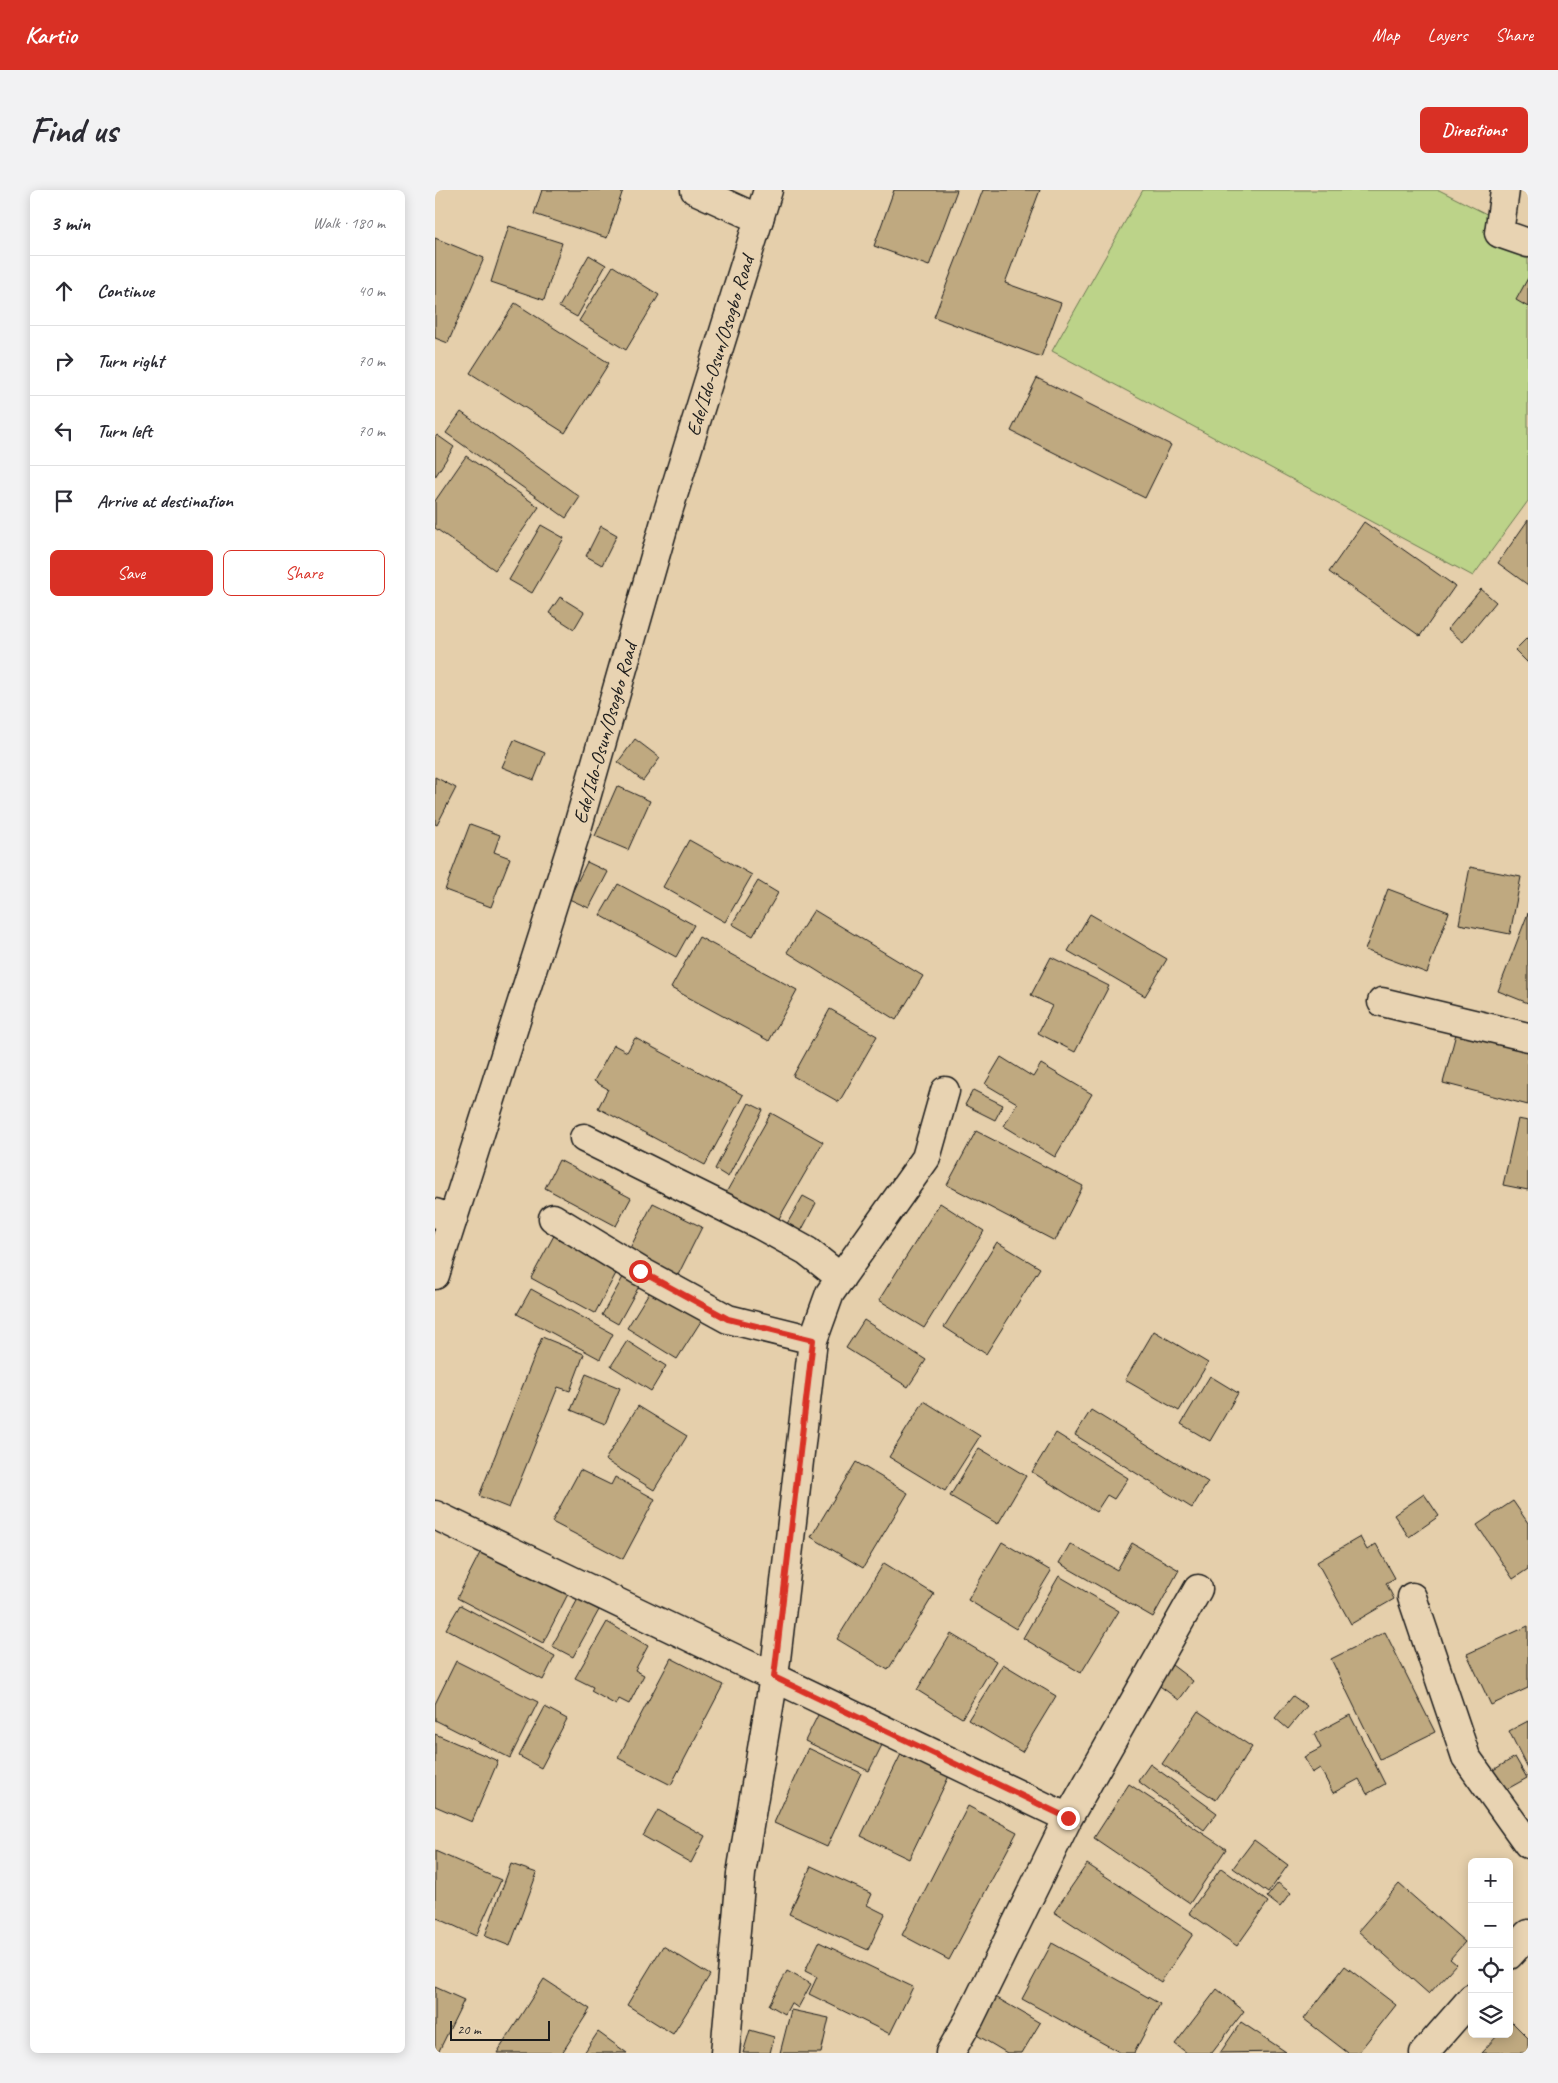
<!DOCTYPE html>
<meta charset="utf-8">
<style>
:root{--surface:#fff;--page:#f2f2f3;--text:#2b2b33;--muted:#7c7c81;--line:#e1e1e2;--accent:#d93025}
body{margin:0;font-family:Caveat,sans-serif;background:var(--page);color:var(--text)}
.controls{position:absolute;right:15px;bottom:15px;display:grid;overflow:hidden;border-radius:8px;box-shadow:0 2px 12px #0003}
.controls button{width:45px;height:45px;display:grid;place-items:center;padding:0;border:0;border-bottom:1px solid var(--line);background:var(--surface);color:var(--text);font:25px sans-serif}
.scale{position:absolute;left:15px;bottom:12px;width:100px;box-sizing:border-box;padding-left:5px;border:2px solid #1c1c1c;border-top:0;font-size:14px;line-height:18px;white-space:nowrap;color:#1c1c1c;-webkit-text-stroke:4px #e8d3b2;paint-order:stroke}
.stop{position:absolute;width:15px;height:15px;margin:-11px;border:4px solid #d93025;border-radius:50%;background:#fff}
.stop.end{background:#d93025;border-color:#fff;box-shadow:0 1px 5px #0008}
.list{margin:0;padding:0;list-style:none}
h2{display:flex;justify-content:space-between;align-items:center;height:65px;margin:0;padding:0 20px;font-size:21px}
h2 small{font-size:16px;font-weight:400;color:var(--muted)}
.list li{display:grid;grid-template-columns:32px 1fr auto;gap:15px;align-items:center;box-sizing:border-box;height:70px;padding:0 20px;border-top:1px solid var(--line)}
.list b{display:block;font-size:19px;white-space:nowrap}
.list em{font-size:16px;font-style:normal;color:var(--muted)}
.actions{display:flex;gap:10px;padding:15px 20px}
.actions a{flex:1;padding:11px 0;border:1px solid var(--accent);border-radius:8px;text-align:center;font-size:18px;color:var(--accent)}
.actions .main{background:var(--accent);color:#fff}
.icon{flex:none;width:28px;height:28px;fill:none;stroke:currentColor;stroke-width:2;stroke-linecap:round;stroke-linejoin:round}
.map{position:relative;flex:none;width:1093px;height:1863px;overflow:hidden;border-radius:8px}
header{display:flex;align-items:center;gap:30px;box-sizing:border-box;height:70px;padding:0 25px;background:var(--accent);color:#fff}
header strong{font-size:24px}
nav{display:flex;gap:28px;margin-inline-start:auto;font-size:18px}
.intro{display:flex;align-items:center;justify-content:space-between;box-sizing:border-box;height:120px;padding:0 30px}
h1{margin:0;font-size:35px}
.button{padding:12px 22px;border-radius:8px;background:var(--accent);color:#fff;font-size:18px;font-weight:700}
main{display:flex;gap:30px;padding:0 30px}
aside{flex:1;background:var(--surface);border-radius:8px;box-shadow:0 2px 12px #0003}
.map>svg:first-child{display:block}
</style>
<header>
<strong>Kartio</strong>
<nav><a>Map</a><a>Layers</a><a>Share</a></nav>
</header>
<div class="intro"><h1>Find us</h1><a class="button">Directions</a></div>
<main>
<aside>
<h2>3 min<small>Walk · 180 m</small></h2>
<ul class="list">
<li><svg class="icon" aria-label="ahead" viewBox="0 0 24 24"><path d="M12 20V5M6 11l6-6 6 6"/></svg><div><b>Continue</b></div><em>40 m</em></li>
<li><svg class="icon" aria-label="right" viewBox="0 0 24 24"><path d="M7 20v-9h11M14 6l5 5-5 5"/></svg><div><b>Turn right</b></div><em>70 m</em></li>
<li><svg class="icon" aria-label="left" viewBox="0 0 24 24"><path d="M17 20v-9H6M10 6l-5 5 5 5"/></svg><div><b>Turn left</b></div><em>70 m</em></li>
<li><svg class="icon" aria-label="arrive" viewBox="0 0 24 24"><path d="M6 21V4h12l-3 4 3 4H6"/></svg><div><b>Arrive at destination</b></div></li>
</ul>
<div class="actions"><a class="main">Save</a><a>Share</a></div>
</aside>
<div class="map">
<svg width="1093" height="1863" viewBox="0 0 1093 1863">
<rect width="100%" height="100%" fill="#e5cfab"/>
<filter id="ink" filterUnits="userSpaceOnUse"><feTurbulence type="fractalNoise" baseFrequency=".02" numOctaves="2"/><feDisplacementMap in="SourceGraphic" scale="10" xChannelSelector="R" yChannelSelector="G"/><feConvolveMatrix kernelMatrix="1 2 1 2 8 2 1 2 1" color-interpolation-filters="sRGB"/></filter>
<g filter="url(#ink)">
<path fill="#bcd389" stroke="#6c7852" d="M708 0H1004L1093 45V311L1038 386 617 161Z"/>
<path fill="#bfa980" stroke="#1c1c1c" d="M107 0H188L172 48 99 24Z
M459 0H522L494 76 439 56Z
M548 0H605L570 93 626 113 606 167 499 127Z
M74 36 127 53 109 110 56 92Z
M0 48 49 68 13 153 0 148Z
M154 65 171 75 142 127 124 117Z
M178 76 224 105 191 160 144 131Z
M1093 88V117L1081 110Z
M80 113 174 173 130 243 35 183Z
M602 188 736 255 710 308 576 241Z
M26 222 145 307 131 328 11 243Z
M2 245 19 257 0 287V248Z
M31 266 104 317 60 380 0 338V311Z
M1093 330V395L1063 373Z
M929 332 1020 396 985 446 894 382Z
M106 335 129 348 97 403 74 390Z
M166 336 182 345 167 375 151 366Z
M1046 399 1061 412 1028 452 1013 439Z
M125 407 149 422 139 439 114 423Z
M1093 447V473L1080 460Z
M200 549 225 568 208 591 183 572Z
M79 550 110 563 99 590 67 577Z
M0 587 21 598 2 635 0 634Z
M182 596 215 611 193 660 160 646Z
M35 634 65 645 59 662 75 668 56 717 10 700Z
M254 650 317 685 290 732 228 697Z
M152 672 173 682 154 718 134 709Z
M1035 677 1086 687 1075 744 1024 734Z
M323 691 343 703 318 746 297 734Z
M183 694 259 735 241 767 165 725Z
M953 699 1014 722 992 783 930 760Z
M379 720 488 786 461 830 352 762Z
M1093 723V813L1063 801Z
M655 724 732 769 710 806 633 761Z
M264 747 362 800 334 851 236 798Z
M616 767 674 796 640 862 603 843 617 816 596 805Z
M395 819 442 846 404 912 358 886Z
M1023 836 1093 853V915L1008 893Z
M200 848 308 905 270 975 163 918 173 899 159 891 179 855 192 862Z
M566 867 598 887 606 874 657 904 620 967 569 936 582 913 550 894Z
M538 900 568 915 560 930 530 915Z
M314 913 328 920 293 987 280 979Z
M336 923 388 952 339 1037 288 1008Z
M1083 929 1093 931V1000L1068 995Z
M541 941 648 996 620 1051 512 995Z
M124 970 196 1008 181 1036 110 998Z
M368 1006 381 1013 363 1047 349 1039Z
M218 1013 267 1037 239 1093 190 1068Z
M505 1013 549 1041 489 1138 444 1110Z
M122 1040 186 1074 160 1123 96 1088Z
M562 1052 605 1078 551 1164 509 1137Z
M192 1080 208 1089 183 1134 167 1125Z
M218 1096 268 1128 242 1169 192 1138Z
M96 1099 178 1144 165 1169 82 1124Z
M429 1130 491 1170 473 1197 411 1158Z
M719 1141 773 1173 744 1221 690 1190Z
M107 1147 149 1164 135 1201 123 1197 74 1318 44 1306Z
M192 1151 231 1176 216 1201 176 1176Z
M151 1184 185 1198 170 1234 136 1220Z
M775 1186 803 1203 775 1251 746 1234Z
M489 1211 545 1246 510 1301 454 1267Z
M203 1216 252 1246 219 1300 170 1270Z
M656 1220 773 1292 757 1318 640 1245Z
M621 1243 693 1288 679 1309 672 1305 661 1322 597 1282Z
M544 1258 591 1286 563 1334 515 1306Z
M421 1272 473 1303 428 1378 376 1347Z
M145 1280 176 1295 180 1287 220 1309 188 1369 117 1332Z
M989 1304 1004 1326 974 1347 959 1325Z
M1078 1311 1093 1333V1379L1078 1389 1042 1335Z
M925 1347 932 1360 941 1354 960 1388 951 1393 959 1409 916 1434 882 1372Z
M567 1352 616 1381 581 1439 533 1410Z
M697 1353 744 1380 718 1427 624 1373 635 1354 682 1380Z
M48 1357 134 1402 108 1453 22 1408Z
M449 1373 499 1404 453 1480 402 1449Z
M624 1386 684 1421 646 1483 588 1448Z
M143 1409 164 1420 138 1467 117 1456Z
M25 1415 120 1466 108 1490 11 1439Z
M172 1432 213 1456 200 1480 209 1485 194 1514 184 1509 181 1515 156 1501 158 1497 140 1488Z
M1093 1436V1498L1056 1515 1032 1464Z
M950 1442 1000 1542 945 1569 896 1469Z
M516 1444 561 1471 527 1528 482 1500Z
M236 1468 288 1495 236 1595 183 1568Z
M21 1471 103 1512 75 1568 0 1530V1514Z
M568 1474 621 1506 587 1562 533 1530Z
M737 1475 758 1491 744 1510 722 1494Z
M858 1506 872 1516 853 1539 840 1528Z
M110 1517 132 1529 106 1578 84 1566Z
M386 1519 450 1549 434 1581 370 1551Z
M763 1521 817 1557 781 1610 727 1574Z
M915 1525 950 1594 932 1604 924 1589 898 1603 885 1578 877 1583 869 1567 886 1558 879 1544Z
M1093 1531V1579L1074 1541Z
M0 1544 63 1571 37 1632 0 1616Z
M373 1558 426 1583 392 1657 339 1633Z
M467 1562 514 1586 474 1669 426 1646Z
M1080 1567 1092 1588 1067 1602 1055 1582Z
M715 1574 782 1623 769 1640 703 1591Z
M694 1594 791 1659 755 1713 659 1648Z
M533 1616 582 1642 514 1770 467 1745Z
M223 1620 270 1646 256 1673 208 1646Z
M819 1650 853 1675 833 1703 798 1678Z
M0 1661 66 1690 41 1746 0 1727Z
M76 1674 102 1683 75 1756 50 1746Z
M652 1674 758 1744 726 1792 619 1722Z
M376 1676 437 1704 432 1715 450 1724 433 1760 354 1724Z
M786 1678 833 1712 802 1756 754 1723Z
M843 1693 856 1703 845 1717 832 1707Z
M964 1694 1030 1752 1015 1769 1021 1774 994 1804 923 1741Z
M384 1752 478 1797 455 1844 374 1804 382 1787 370 1781Z
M617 1753 725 1814 699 1863H686L587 1809Z
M228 1756 275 1785 238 1844 192 1815Z
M910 1776 961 1815 923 1863H913L869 1829Z
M352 1781 376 1794 363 1818 356 1813 350 1824 334 1815Z
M109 1789 155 1819 127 1863H62Z
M0 1797 29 1810 3 1863H0Z
M782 1799 809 1821 777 1863H752L740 1854Z
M552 1802 605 1833 587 1863H572L530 1838Z
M356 1820 394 1828 386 1863H345Z
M1076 1831 1093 1848V1863H1046L1064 1844H1074V1833Z
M806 1832 851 1862 785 1863Z
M315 1840 339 1847 335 1863H308Z
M163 1842 192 1863H149Z"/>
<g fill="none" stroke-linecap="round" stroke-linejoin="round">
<g stroke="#1c1c1c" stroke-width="31">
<path id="street" d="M260 0 324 29
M1070 0 1064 43 1093 53
M947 812 1093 847
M149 948 325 1035 372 1061 406 1088
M0 1023 18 1029
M118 1028 205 1081 293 1129 378 1150
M0 1325 633 1628
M977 1407 1031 1567 1093 1654
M1074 1765 1093 1744
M290 1863 306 1684 339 1487 378 1150 395 1103 491 968 510 901
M515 1863 535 1828 633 1628 763 1399
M989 1863 1037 1808"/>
</g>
<g stroke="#1c1c1c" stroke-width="31">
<g id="primary">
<path id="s1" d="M0 1085 142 639 231 328 333 0"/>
</g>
</g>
<use href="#street" stroke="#e8d3b2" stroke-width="28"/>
<use href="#primary" stroke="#e8d3b2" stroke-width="28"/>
</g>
</g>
<g fill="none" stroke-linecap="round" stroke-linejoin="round" filter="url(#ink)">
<path stroke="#d93025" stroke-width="6" d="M205 1081 293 1129 378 1150 339 1487 633 1628"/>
</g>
<g text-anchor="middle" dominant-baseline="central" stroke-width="5" stroke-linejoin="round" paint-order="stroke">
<g font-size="20" fill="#1c1c1c" stroke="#e8d3b2">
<text stroke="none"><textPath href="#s1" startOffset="972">Ede/Ido-Osun/Osogbo Road</textPath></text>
<text stroke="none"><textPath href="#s1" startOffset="568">Ede/Ido-Osun/Osogbo Road</textPath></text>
</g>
</g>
</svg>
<div class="controls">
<button>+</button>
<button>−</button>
<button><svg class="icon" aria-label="locate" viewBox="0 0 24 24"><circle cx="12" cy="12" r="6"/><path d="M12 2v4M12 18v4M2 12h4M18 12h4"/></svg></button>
<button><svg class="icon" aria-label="layers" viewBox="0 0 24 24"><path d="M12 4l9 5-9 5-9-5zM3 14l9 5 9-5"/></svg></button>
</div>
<div class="scale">20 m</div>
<div class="stop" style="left:205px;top:1081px"></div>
<div class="stop end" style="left:633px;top:1628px"></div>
</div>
</main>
